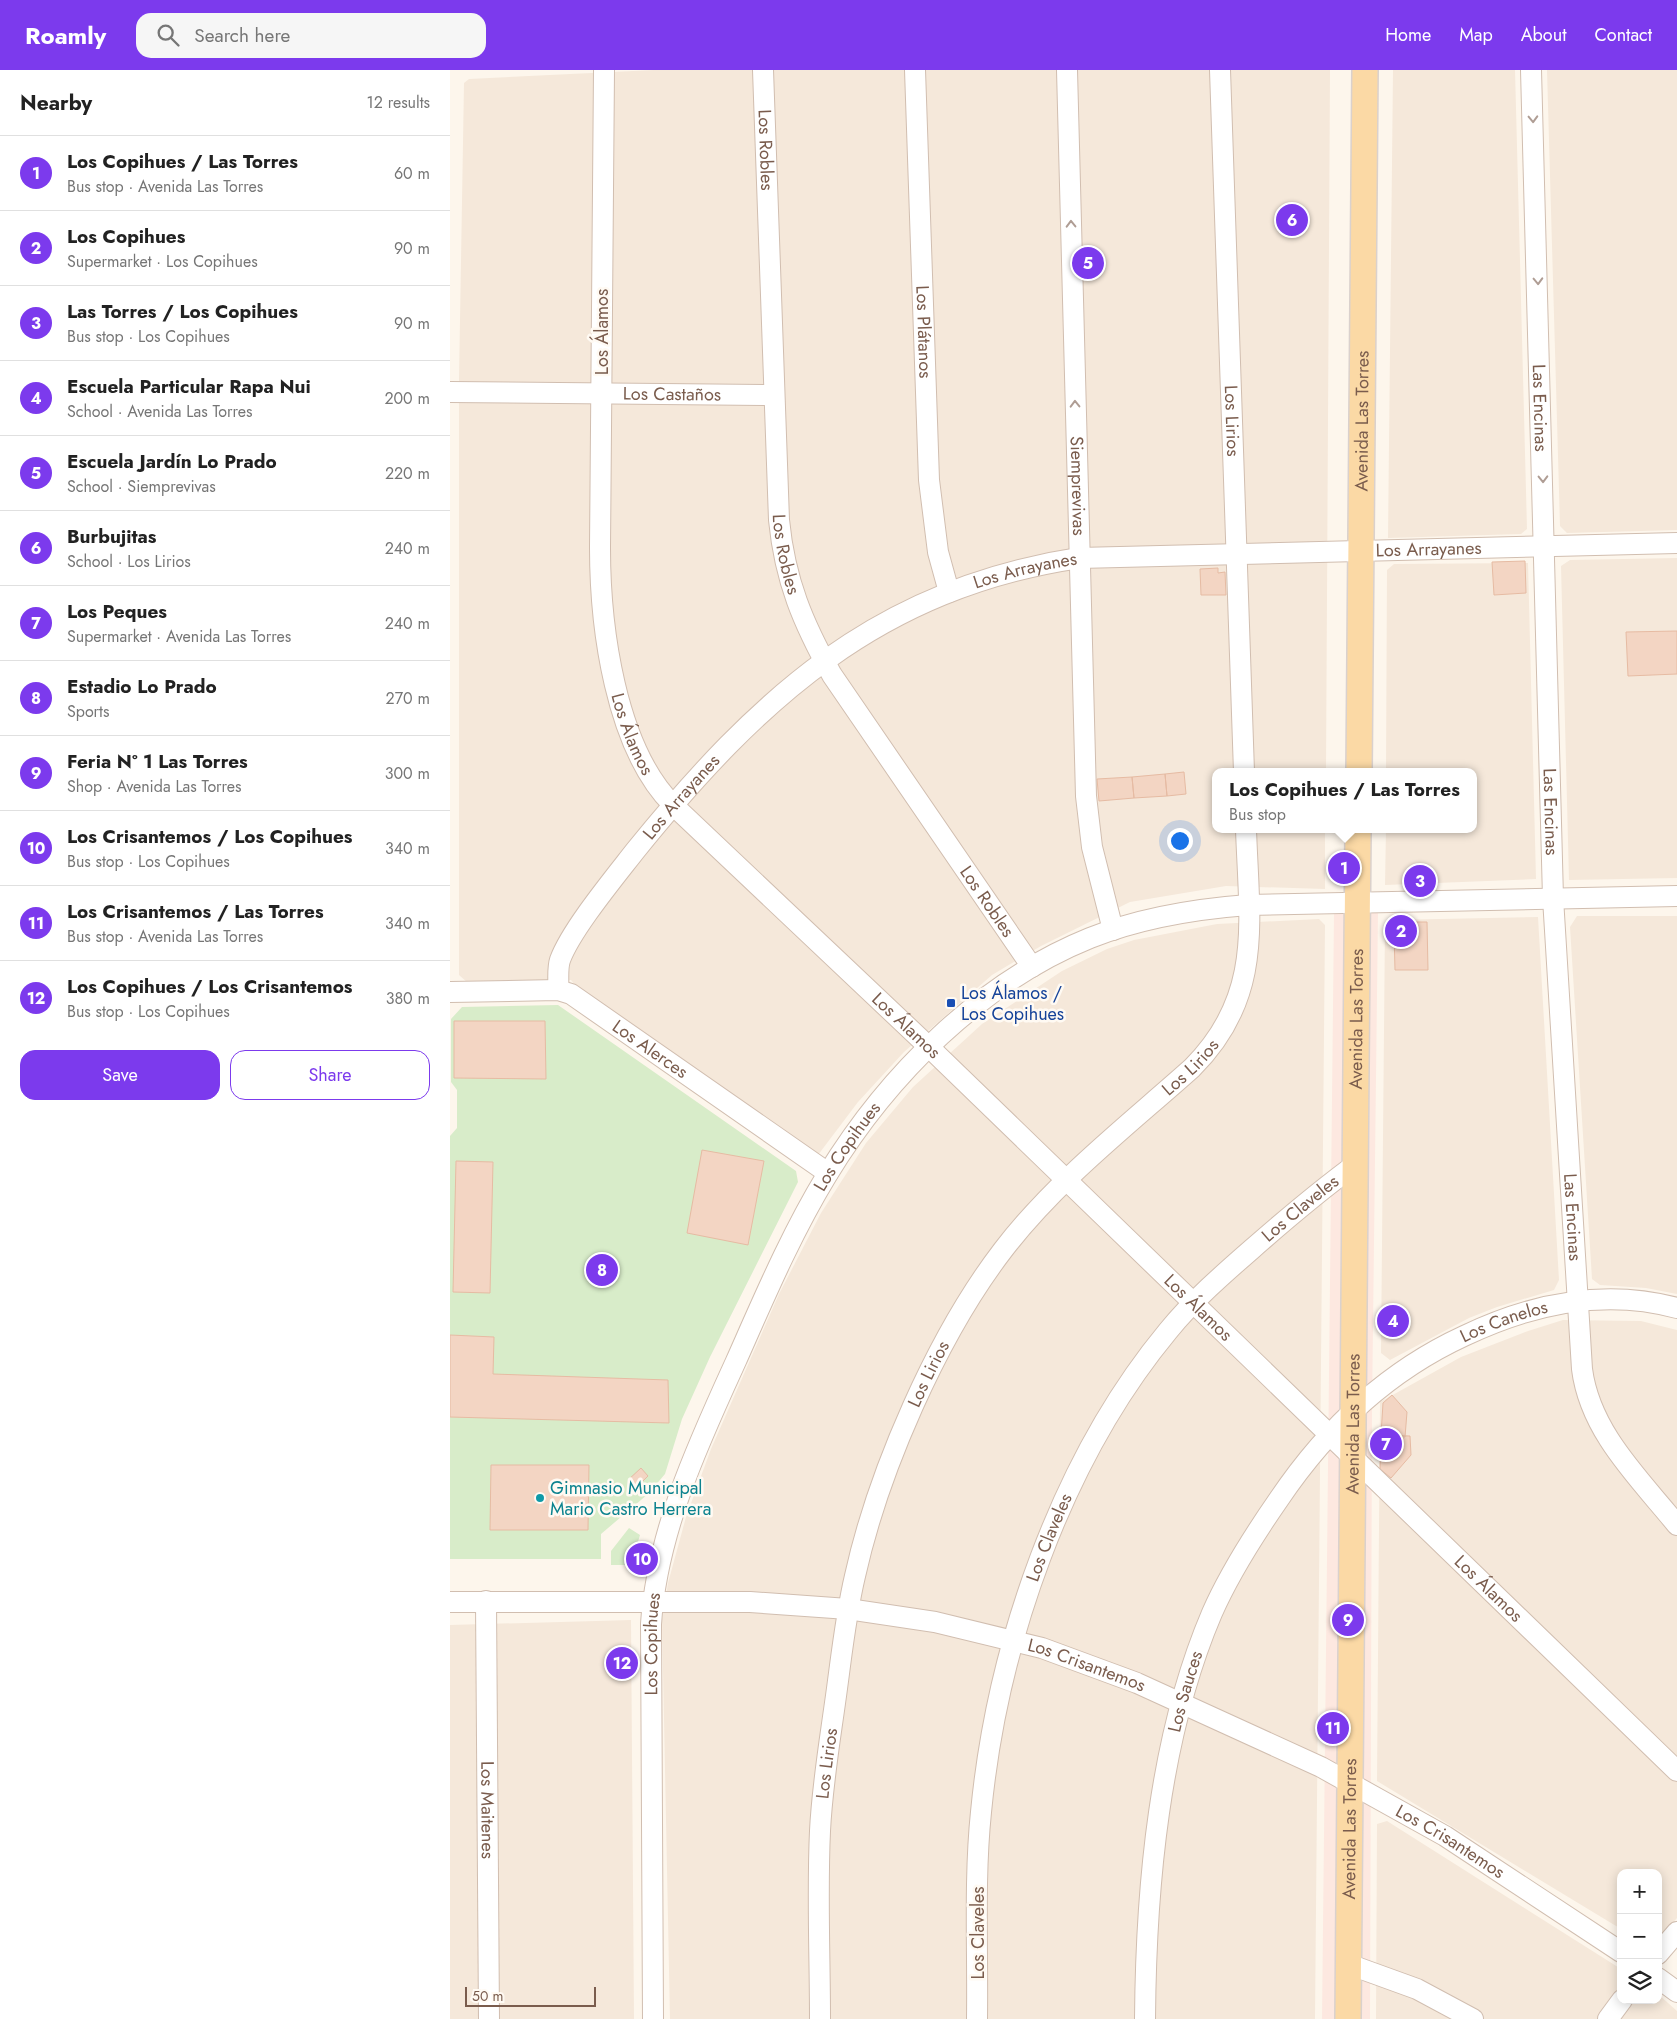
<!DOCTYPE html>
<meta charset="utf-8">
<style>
:root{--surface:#fff;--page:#f6f6f6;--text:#222;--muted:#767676;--line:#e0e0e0;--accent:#7c3aed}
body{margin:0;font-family:Jost,sans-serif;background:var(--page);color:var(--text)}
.controls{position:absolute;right:15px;bottom:15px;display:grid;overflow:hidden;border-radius:10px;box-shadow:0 2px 12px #0003}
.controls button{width:45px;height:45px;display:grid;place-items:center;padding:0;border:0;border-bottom:1px solid var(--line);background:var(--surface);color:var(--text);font:25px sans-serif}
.scale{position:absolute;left:15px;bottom:12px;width:131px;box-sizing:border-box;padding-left:5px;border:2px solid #7a5c4d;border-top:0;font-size:14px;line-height:18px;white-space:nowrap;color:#7a5c4d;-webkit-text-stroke:4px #fffaf3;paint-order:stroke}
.you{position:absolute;left:729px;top:770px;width:18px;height:18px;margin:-12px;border:4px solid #fff;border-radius:50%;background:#1a73e8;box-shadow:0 0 0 8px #1a73e833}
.badge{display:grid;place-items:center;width:32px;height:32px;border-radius:50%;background:var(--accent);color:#fff;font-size:16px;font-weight:700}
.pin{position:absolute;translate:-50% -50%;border:2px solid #fff;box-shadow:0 1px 5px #0006}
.popup{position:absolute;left:762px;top:698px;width:265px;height:65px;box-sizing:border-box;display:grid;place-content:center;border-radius:10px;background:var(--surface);filter:drop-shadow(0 1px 4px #0005);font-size:16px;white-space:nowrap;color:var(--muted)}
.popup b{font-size:19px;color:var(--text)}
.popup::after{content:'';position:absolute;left:50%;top:100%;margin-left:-10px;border:10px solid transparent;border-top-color:var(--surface)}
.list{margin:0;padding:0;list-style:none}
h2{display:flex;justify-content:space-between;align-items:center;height:65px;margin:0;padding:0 20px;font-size:21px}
h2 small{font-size:16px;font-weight:400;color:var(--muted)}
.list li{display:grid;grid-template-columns:32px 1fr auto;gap:15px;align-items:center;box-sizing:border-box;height:75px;padding:0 20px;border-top:1px solid var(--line)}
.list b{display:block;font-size:19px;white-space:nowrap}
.list p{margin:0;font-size:16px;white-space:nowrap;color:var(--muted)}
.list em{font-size:16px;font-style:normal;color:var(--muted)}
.actions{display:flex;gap:10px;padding:15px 20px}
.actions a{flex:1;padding:11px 0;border:1px solid var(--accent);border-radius:15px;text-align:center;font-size:18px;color:var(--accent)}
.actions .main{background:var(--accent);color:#fff}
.icon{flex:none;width:28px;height:28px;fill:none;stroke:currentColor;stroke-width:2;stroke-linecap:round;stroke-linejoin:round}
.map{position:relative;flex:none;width:1227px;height:1949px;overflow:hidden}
header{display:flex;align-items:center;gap:30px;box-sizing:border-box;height:70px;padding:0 25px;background:var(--accent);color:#fff}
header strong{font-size:24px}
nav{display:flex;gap:28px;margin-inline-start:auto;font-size:18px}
.search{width:350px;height:45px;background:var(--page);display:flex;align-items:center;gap:12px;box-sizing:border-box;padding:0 18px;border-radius:15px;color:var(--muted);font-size:19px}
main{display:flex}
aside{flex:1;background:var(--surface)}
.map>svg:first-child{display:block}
</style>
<header>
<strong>Roamly</strong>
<div class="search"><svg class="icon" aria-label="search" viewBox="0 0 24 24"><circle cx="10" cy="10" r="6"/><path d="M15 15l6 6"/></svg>Search here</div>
<nav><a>Home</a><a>Map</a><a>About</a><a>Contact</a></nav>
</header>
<main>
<aside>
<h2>Nearby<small>12 results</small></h2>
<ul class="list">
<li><span class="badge">1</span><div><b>Los Copihues / Las Torres</b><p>Bus stop · Avenida Las Torres</p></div><em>60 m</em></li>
<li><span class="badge">2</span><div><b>Los Copihues</b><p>Supermarket · Los Copihues</p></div><em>90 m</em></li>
<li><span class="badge">3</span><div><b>Las Torres / Los Copihues</b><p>Bus stop · Los Copihues</p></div><em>90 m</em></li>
<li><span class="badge">4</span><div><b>Escuela Particular Rapa Nui</b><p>School · Avenida Las Torres</p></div><em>200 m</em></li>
<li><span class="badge">5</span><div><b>Escuela Jardín Lo Prado</b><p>School · Siemprevivas</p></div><em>220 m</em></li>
<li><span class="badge">6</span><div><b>Burbujitas</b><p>School · Los Lirios</p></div><em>240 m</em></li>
<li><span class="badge">7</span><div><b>Los Peques</b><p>Supermarket · Avenida Las Torres</p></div><em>240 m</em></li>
<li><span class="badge">8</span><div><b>Estadio Lo Prado</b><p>Sports</p></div><em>270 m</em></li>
<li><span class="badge">9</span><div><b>Feria Nº 1 Las Torres</b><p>Shop · Avenida Las Torres</p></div><em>300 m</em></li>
<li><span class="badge">10</span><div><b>Los Crisantemos / Los Copihues</b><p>Bus stop · Los Copihues</p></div><em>340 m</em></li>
<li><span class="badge">11</span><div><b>Los Crisantemos / Las Torres</b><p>Bus stop · Avenida Las Torres</p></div><em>340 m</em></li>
<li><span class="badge">12</span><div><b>Los Copihues / Los Crisantemos</b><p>Bus stop · Los Copihues</p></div><em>380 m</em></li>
</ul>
<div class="actions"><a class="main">Save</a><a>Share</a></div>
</aside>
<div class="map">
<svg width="1227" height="1949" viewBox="0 0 1227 1949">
<rect width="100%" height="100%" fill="#fdf6ec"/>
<path fill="#f5e8da" d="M204 0H880L876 702H765V759H875V819L776 816 680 832 591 876 542 905 454 982 408 1032 368 1085 128 919 121 910 18 913 9 905V310L14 13 19 9Z
M943 0H1065L1077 459 1071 464 938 468Z
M1097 0H1227V460L1117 463 1110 456Z
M1227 488V808L1119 810 1111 496 1120 490Z
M1078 493 1086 809 935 815 936 759H1023V702H936L937 500 944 494Z
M1127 846H1227V1224L1196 1218 1150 1215 1142 1209 1120 857Z
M1088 847 1109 1210 1104 1220 1047 1237 1019 1248 940 1290 931 1283 935 853 940 850Z
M869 849 875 855 865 1949H220L212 1549 218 1513 236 1447 261 1379 329 1224 371 1143 416 1073 463 1017 532 954 612 901 657 879 684 870 767 854Z
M1113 1250 1191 1251 1227 1260V1848L1208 1869V1803H1171V1859L927 1711 930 1332 1011 1287 1078 1261Z
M181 1550 184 1949H0V1555Z
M937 1751 1171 1899V1930H1208V1924L1227 1941V1949H926L927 1754Z"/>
<path fill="#fde8e0" d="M928 843 922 1339 920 1949H872L884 844Z"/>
<path fill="#d8ecc9" d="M108 935 346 1101 348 1112 260 1287 232 1349 215 1404 198 1424 151 1464V1489H0V1066L7 1058V1020L1 1012V949L12 937Z
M179 1458 190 1465 181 1495H161V1481Z"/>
<path fill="#f3d5c3" stroke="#e6bba3" d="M1075 491 1076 523 1044 525 1042 492Z
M768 498V503L775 502 776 525H751L750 499Z
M1227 561V604L1178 606 1176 562Z
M734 702 736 724 717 726 715 704Z
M715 704 717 726 684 728 682 707Z
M682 707 684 728 649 731 647 709Z
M951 852H977L978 900H945L944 863Z
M4 951H95L96 1009 4 1008Z
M252 1080 314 1091 298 1175 237 1163Z
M6 1091 43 1092 40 1223 3 1222Z
M0 1265 44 1267 43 1304 218 1310 219 1353 0 1347Z
M942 1325 957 1342 955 1367 931 1365 933 1333Z
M931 1365 960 1366 961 1385 941 1408 930 1399Z
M41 1395H139L138 1460H40Z
M191 1398 198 1406 186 1418 178 1410Z"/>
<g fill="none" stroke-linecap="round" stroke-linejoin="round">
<g stroke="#d1beb0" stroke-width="22">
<g id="minor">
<path id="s1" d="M154 0 150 478C150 556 165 677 223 735L480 978 1227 1701"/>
<path id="s2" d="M313 0 329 450C335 511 353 553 382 605L582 897"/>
<path id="s3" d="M465 0 479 410 488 482 499 522"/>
<path id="s4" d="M617 0 636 726 642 777 663 860"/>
<path id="s5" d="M770 0 794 702"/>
<path id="s6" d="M1081 0 1103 828 1132 1299C1140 1362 1189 1408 1227 1455"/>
<path id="s7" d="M0 322 324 325"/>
<path id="s8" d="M108 920C109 911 107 899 110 890 121 860 164 808 185 781 308 629 428 518 629 488L1227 473"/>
<path id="s9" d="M0 922 108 920 121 924 378 1103"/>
<path id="s10" d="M36 1531 39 1949"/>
<path id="s11" d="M0 1532H300L398 1539 485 1552 592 1578 687 1613 871 1697 995 1766 1171 1882"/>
<path d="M1208 1884 1227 1862"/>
<path d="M898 1894 967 1919 1023 1949"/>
<path d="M1208 1908 1227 1922"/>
<path id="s12" d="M203 1949 201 1554C207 1462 248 1374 286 1291 314 1228 341 1164 377 1105 438 1005 531 912 640 868 690 848 745 839 798 835L1227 826"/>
<path id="s13" d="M370 1949C370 1886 367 1824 370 1761 372 1718 379 1676 385 1633 391 1591 395 1548 405 1506 428 1402 487 1266 553 1180 606 1111 677 1056 742 998 814 926 799 852 796 759"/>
<path id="s14" d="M527 1949C528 1880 524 1810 531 1742 547 1576 611 1390 718 1261 745 1228 778 1200 810 1172 841 1145 872 1119 906 1094"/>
<path id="s15" d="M695 1949C696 1816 709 1667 762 1543 780 1502 804 1465 829 1429 877 1358 936 1302 1014 1266 1081 1234 1154 1218 1227 1238"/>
<path d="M1158 1949 1172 1930"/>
</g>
</g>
<g stroke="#dad1cd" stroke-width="28">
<g id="major">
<path id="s16" d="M909 702 915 0"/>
<path id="s17" d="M898 1949 908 759"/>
</g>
</g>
<use href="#minor" stroke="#fff" stroke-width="20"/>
<use href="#major" stroke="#fbd9a5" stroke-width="25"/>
</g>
<defs><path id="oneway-chevron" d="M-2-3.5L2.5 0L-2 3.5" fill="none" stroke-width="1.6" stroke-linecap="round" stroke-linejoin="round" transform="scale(1.25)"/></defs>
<g stroke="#af9d94">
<use href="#oneway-chevron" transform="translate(1083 49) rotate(88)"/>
<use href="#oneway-chevron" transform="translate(621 154) rotate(-91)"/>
<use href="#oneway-chevron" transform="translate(1088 211) rotate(88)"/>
<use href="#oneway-chevron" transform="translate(625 334) rotate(-91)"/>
<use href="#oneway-chevron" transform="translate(1093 409) rotate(89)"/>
</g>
<rect fill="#1a4fb4" stroke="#fffaf3" stroke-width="2" x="496" y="928" width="10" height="10" rx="2.5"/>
<circle fill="#0f9aa8" stroke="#fffaf3" stroke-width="2" cx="90" cy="1428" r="5"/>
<g text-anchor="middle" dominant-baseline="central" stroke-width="5" stroke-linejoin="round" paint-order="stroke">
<g font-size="18" fill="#7a5c4d" stroke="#fffaf3">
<text stroke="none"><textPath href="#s2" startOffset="80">Los Robles</textPath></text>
<text transform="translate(152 262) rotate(-90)">Los Álamos</text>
<text stroke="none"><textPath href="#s3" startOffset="262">Los Plátanos</textPath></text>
<text stroke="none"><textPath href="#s7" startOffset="222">Los Castaños</textPath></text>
<text stroke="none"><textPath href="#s6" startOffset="338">Las Encinas</textPath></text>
<text stroke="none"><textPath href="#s5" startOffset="351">Los Lirios</textPath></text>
<text stroke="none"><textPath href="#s16" startOffset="351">Avenida Las Torres</textPath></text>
<text stroke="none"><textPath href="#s4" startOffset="416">Siemprevivas</textPath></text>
<text stroke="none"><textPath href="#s8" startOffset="1059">Los Arrayanes</textPath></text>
<text stroke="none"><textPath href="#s2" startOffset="485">Los Robles</textPath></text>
<text stroke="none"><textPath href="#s8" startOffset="654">Los Arrayanes</textPath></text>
<text stroke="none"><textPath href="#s1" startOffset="668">Los Álamos</textPath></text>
<text stroke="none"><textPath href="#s8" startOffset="234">Los Arrayanes</textPath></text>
<text stroke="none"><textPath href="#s6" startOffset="742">Las Encinas</textPath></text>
<text stroke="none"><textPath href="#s2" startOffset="890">Los Robles</textPath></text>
<text stroke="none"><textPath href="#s17" startOffset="1000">Avenida Las Torres</textPath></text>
<text stroke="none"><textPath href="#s1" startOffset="1072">Los Álamos</textPath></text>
<text stroke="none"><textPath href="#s9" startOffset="218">Los Alerces</textPath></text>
<text stroke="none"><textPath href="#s13" startOffset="1068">Los Lirios</textPath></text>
<text stroke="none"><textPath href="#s12" startOffset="915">Los Copihues</textPath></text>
<text stroke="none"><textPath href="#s14" startOffset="911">Los Claveles</textPath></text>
<text stroke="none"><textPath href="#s6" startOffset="1148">Las Encinas</textPath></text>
<text stroke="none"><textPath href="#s1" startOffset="1478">Los Álamos</textPath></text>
<text stroke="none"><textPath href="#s15" startOffset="839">Los Canelos</textPath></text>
<text stroke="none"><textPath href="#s13" startOffset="661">Los Lirios</textPath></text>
<text stroke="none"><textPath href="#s17" startOffset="595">Avenida Las Torres</textPath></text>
<text stroke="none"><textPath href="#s14" startOffset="491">Los Claveles</textPath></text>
<text stroke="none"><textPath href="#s1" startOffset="1882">Los Álamos</textPath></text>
<text stroke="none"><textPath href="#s12" startOffset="375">Los Copihues</textPath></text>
<text stroke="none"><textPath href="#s11" startOffset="644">Los Crisantemos</textPath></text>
<text stroke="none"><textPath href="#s15" startOffset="331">Los Sauces</textPath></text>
<text stroke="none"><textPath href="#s13" startOffset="256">Los Lirios</textPath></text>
<text stroke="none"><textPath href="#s10" startOffset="209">Los Maitenes</textPath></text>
<text stroke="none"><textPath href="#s17" startOffset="190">Avenida Las Torres</textPath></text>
<text stroke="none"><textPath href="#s11" startOffset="1049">Los Crisantemos</textPath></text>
<text transform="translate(528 1863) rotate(-90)">Los Claveles</text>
</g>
<g font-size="18" fill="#164399" stroke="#fffaf3" text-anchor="start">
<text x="511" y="923">Los Álamos /<tspan x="511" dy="21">Los Copihues</tspan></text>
</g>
<g font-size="18" fill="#0d838f" stroke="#fffaf3" text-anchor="start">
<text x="100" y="1418">Gimnasio Municipal<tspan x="100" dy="21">Mario Castro Herrera</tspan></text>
</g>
</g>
</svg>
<div class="controls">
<button>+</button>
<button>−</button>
<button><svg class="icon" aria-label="layers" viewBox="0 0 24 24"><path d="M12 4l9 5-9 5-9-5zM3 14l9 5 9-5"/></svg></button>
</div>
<div class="scale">50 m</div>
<div class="you"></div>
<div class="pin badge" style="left:894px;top:798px">1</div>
<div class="popup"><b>Los Copihues / Las Torres</b>Bus stop</div>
<div class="pin badge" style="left:951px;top:861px">2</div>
<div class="pin badge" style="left:970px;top:811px">3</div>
<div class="pin badge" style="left:943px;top:1251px">4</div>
<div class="pin badge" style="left:638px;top:193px">5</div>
<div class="pin badge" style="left:842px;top:150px">6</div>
<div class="pin badge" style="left:936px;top:1374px">7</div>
<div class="pin badge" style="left:152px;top:1200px">8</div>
<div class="pin badge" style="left:898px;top:1550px">9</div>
<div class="pin badge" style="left:192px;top:1489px">10</div>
<div class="pin badge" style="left:883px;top:1658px">11</div>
<div class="pin badge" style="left:172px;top:1593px">12</div>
</div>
</main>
